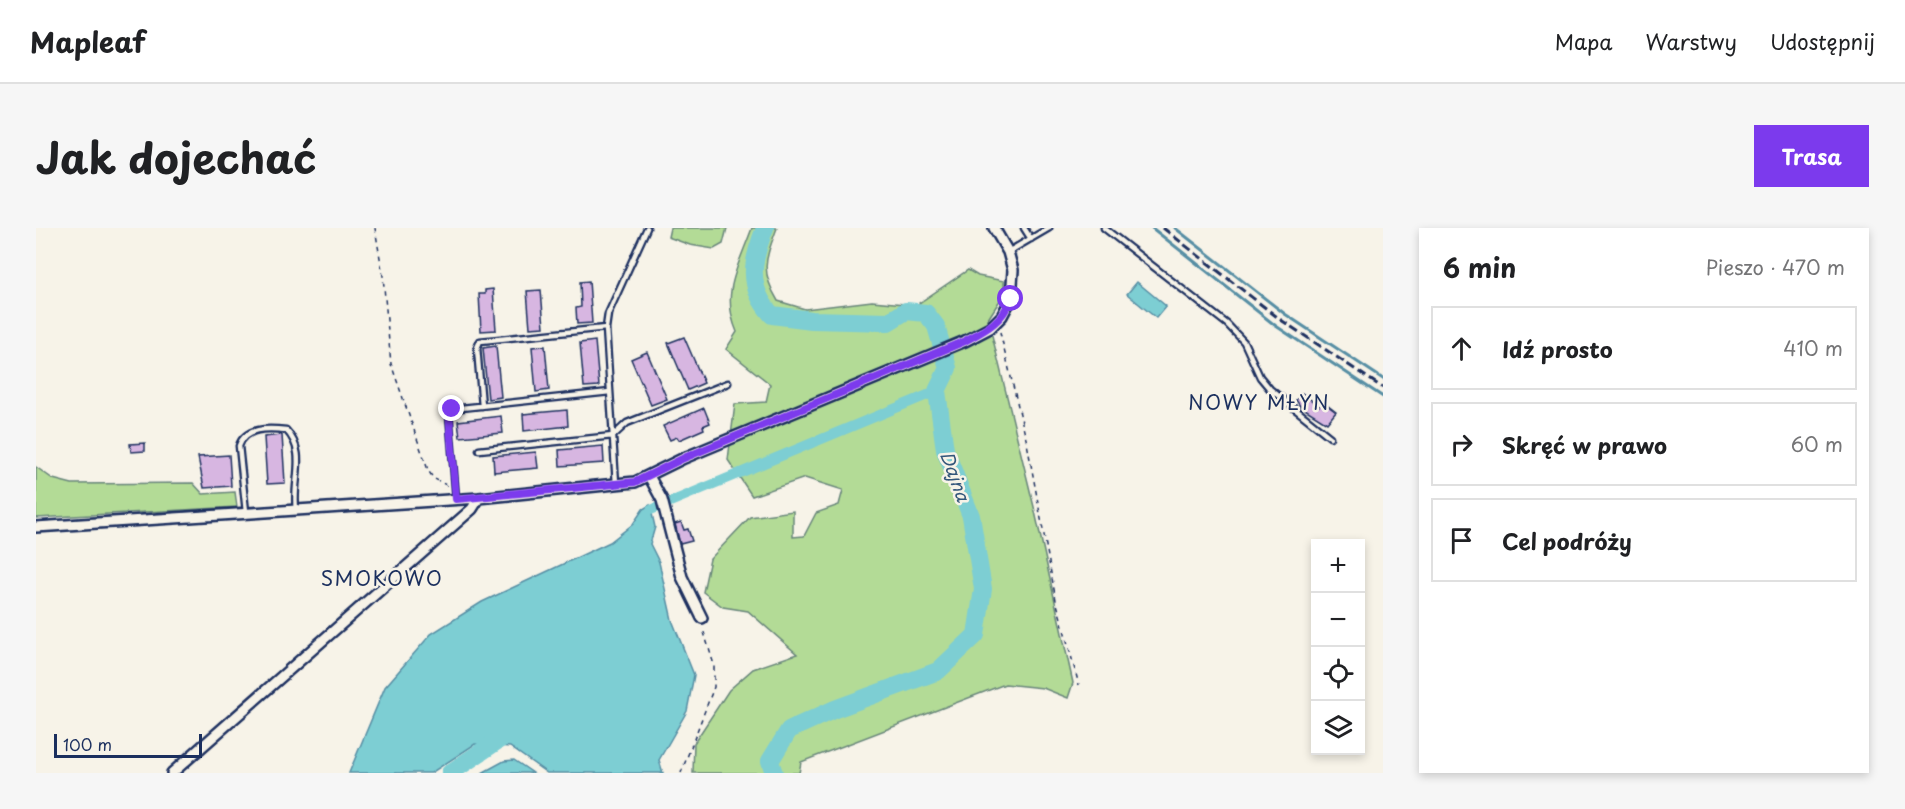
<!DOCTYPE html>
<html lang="pl">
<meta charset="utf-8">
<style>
:root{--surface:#fff;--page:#f6f6f6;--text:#202124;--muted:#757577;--line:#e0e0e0;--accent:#7c3aed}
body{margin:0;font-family:"Playpen Sans",sans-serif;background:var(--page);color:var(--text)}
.controls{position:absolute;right:18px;bottom:18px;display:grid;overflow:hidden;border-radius:0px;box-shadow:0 3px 9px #0003}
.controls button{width:54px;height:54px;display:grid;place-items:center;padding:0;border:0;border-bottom:2px solid var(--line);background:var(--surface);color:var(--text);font:30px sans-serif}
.scale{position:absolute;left:18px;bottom:15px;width:148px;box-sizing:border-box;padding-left:6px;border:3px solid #1b2f5e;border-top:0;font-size:16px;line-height:21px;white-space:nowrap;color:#1b2f5e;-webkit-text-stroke:4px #f7f3e8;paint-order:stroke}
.stop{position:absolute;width:18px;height:18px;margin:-14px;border:4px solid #7c3aed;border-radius:50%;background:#fff}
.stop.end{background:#7c3aed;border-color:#fff;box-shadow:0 2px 6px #0008}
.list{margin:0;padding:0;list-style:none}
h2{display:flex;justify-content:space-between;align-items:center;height:78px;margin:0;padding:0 24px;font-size:26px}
h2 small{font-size:20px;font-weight:400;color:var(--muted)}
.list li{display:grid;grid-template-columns:39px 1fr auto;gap:18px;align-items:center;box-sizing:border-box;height:84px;margin:0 12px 12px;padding:0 12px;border:2px solid var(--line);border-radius:0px}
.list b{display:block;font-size:22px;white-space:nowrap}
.list em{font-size:20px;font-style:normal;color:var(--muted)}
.icon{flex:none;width:33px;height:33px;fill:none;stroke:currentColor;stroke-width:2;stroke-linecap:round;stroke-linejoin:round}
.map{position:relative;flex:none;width:1347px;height:545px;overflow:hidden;border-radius:0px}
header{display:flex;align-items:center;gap:36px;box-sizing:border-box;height:84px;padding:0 30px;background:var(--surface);border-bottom:2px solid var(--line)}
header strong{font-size:28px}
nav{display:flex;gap:33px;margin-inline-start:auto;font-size:21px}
.intro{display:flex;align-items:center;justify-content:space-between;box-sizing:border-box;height:144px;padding:0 36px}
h1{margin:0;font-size:42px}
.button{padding:15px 27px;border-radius:0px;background:var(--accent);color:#fff;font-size:21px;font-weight:700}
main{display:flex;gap:36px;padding:0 36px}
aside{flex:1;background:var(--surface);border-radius:0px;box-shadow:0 3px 9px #0003}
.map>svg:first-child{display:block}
</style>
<header>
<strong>Mapleaf</strong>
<nav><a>Mapa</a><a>Warstwy</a><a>Udostępnij</a></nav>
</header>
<div class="intro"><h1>Jak dojechać</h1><a class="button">Trasa</a></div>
<main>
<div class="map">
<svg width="1347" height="545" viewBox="0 0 1347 545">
<rect width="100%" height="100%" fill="#f7f3e8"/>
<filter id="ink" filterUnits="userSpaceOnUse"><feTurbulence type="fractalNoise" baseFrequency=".0167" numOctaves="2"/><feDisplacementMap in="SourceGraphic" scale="12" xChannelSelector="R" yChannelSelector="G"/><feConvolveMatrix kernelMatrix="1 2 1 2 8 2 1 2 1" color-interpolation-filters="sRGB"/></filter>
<g filter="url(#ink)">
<path fill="#b3db96" stroke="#67857a" stroke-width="1.5" d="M634 0H691L687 16 678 21 654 17 632 9Z
M716 0H741C729 32 724 43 742 73L769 81 836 73 880 77 932 42 942 48 968 53V66L952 91 998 279 1037 455 1032 470 1007 460 969 456 765 534 763 545H657L658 515 693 462 717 441 761 426 712 383 687 379 667 364 674 331 714 289 757 283V309L768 308 780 285 803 277 807 262 769 250 716 268 692 232 699 176 730 174 734 156 690 121 701 104C684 65 703 37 716 0Z
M0 239 17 251 36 256 157 255 167 266 199 264 201 279 0 290Z"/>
<path fill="#7dced3" stroke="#568ea4" stroke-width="1.5" d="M1101 54 1130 78 1120 90 1091 66Z
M614 277 619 299 614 316 623 334 636 392 658 447 651 483 623 532 627 545H511L474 519 439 516 395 545H313L349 459 395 406 446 374 574 314 597 296 607 281Z
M478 532 497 545H446L468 533Z"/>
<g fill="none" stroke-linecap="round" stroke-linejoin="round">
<path stroke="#568ea4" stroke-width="3" d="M1116 0 1240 98 1347 169
M1139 0 1249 86 1347 151"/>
<path stroke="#7dced3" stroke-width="10" d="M615 282 901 163"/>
<path stroke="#7dced3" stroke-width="18" d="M729 0C716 33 710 58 736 87L776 92 852 94 870 83 890 85 900 98 912 140 901 163 909 222 935 288 947 361 940 407 902 443 799 481 753 502 734 533 738 545
M414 545 470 507 475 509"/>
</g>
<path fill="#d7b6e1" stroke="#1b2f5e" stroke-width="1.5" d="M553 53 556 95 541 96 540 80 545 79 544 54Z
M457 61 460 102 445 103 443 66H449V62Z
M505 62 508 99 494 100 491 63Z
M648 109 668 155 652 162 632 115Z
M559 113 563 158 548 159 544 115Z
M460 118 465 169 452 171 447 120Z
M509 118 513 162 500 164 496 119Z
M611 124 631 171 615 177 595 131Z
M1266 165 1283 178 1287 174 1300 184 1291 195 1264 178 1260 172Z
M668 180 674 195 667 198 668 201 643 212 641 209 634 212 627 198Z
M531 182 532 198 488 203 487 186Z
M465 188 467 205 424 209 422 193Z
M246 207 249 255 231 256 228 209Z
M109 215V223L95 224 94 216Z
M567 218 568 235 524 238 523 222Z
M500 224 502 240 458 244 457 228Z
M193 227 195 258 168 260 162 229Z
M645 294 648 302 652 301 656 313 644 316 639 296Z"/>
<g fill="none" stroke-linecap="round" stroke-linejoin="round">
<g stroke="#1b2f5e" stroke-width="9">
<path id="lane" d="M988 0 995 11
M1068 0 1191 96 1208 114 1224 149 1234 161 1294 209
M972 24 1013 0
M446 178 441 120 444 113 570 100
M443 222 577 208 591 195 692 155
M580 256 570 100 572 86 611 0
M420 271 413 185 416 181 574 164
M210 284 203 218C209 199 232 200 250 202 272 225 256 252 260 281"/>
</g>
<g stroke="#1b2f5e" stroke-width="14">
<path id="street" d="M613 248 626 272 646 349 666 390
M0 299 443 270
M136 545 436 281 443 270 599 254 648 230 929 113 954 100 966 88 975 71 977 42 972 24 958 0"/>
</g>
<path stroke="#1b2f5e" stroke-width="1.5" stroke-dasharray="4.5 4.5" stroke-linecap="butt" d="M339 0 347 48 355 136 392 242 397 250 412 258
M964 104 991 215 1020 372 1043 457
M645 545 678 459V437L667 401"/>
<use href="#lane" stroke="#f7f3e8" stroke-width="4.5"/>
<use href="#street" stroke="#f7f3e8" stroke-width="9"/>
<path stroke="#1b2f5e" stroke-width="3" stroke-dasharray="9 4.5" stroke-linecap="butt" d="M1127 0 1245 92 1347 160"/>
</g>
</g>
<g fill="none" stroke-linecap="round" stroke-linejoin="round" filter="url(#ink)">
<path stroke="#7c3aed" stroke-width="8" d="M416 181 413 185 420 271 599 254 648 230 929 113C949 102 966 94 975 71"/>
</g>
<g text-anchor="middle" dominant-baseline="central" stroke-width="5" stroke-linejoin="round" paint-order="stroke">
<g font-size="18" font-style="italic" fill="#34577b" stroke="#f7f3e8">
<text transform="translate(920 248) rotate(70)">Dajna</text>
</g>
<g font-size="20" letter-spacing="1.5" fill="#1b2f5e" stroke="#f7f3e8">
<text x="1223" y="174">NOWY MŁYN</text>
<text x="346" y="350">SMOKOWO</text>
</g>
</g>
</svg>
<div class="controls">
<button>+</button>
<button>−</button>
<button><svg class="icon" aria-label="locate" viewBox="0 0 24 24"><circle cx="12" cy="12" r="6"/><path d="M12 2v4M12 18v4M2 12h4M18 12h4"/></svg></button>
<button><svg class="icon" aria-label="layers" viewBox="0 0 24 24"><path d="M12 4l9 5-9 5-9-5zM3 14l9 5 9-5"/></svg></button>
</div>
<div class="scale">100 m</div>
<div class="stop" style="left:975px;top:71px"></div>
<div class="stop end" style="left:416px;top:181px"></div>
</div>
<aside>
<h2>6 min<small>Pieszo · 470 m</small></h2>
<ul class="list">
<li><svg class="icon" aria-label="ahead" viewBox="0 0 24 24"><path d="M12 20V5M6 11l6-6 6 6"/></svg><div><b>Idź prosto</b></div><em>410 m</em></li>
<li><svg class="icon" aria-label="right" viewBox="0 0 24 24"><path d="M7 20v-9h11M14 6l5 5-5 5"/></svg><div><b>Skręć w prawo</b></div><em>60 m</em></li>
<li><svg class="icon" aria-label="arrive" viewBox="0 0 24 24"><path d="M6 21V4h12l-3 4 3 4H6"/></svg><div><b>Cel podróży</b></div></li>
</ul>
</aside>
</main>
